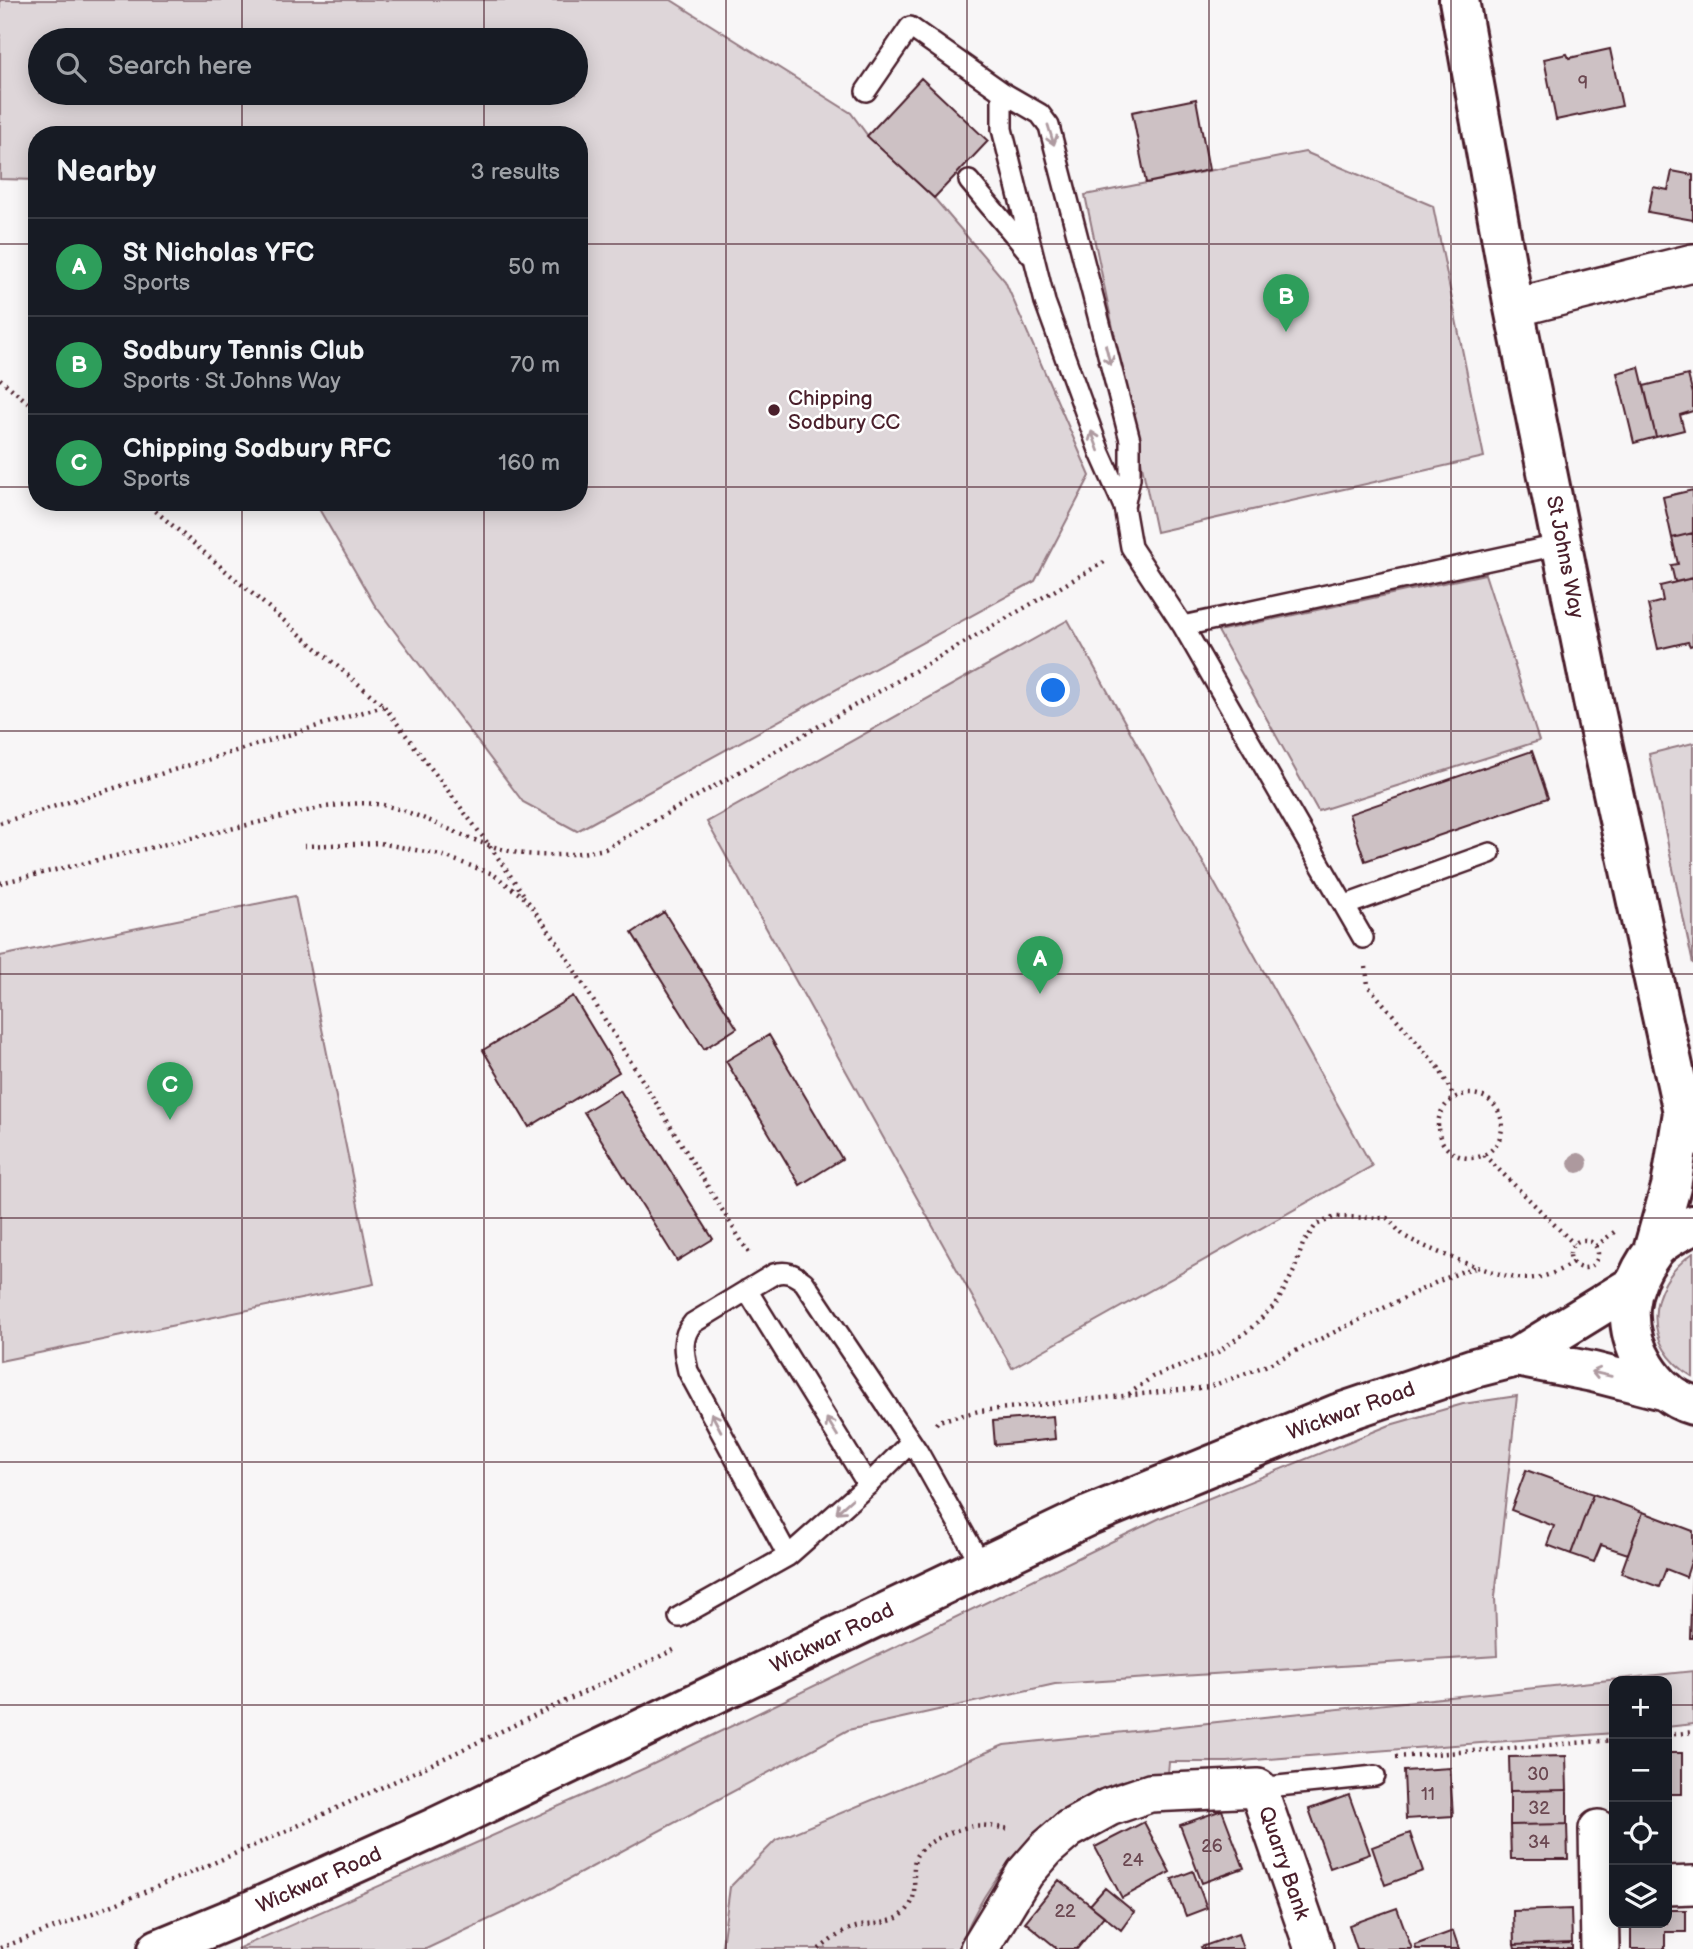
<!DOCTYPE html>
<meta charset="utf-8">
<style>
:root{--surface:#171b24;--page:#242831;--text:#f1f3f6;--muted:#9ea1a6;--line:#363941;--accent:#0b8043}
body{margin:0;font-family:"Balsamiq Sans",sans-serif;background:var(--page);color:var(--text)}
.controls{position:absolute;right:21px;bottom:21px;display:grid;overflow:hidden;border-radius:14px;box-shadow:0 4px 18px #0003}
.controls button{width:63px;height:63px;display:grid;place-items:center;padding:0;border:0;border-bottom:2px solid var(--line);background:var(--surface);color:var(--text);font:35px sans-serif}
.you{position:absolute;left:1054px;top:691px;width:24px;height:24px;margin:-18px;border:5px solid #fff;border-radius:50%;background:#1a73e8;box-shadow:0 0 0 10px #1a73e833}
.badge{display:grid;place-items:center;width:46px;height:46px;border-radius:50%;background:var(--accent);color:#fff;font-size:23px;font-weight:700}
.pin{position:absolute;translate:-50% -58px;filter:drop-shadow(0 2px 4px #0008)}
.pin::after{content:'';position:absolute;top:37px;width:24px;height:21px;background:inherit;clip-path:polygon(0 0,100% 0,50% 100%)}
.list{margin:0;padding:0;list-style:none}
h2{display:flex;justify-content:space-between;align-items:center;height:91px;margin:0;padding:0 28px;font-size:30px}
h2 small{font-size:23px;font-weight:400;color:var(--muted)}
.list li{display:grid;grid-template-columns:46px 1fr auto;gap:21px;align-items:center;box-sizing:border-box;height:98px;padding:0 28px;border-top:2px solid var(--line)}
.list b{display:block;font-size:26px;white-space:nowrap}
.list p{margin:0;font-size:23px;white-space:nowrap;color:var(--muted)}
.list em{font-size:23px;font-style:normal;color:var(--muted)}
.icon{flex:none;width:38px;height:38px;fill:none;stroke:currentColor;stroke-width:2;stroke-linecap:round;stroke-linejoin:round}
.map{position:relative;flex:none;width:1693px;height:1949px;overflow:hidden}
.search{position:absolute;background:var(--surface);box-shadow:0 4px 18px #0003;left:28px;top:28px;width:560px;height:77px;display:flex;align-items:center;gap:18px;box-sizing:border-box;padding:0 24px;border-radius:38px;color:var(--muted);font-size:26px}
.panel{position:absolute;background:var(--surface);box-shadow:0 4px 18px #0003;left:28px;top:126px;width:560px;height:385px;border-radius:28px}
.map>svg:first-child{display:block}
</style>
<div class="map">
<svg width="1693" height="1949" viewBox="0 0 1693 1949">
<rect width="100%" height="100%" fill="#f8f6f7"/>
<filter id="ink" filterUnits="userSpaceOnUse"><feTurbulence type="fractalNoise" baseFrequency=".0143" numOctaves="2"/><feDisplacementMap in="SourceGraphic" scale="14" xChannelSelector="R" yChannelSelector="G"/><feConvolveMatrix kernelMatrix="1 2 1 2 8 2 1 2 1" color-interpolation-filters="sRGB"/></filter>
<g filter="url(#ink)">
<path fill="#ded6d9" stroke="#947a82" stroke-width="2" fill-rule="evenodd" d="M0 0H671L851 113 868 136 934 198 1005 281 1090 476 1035 581 577 831 523 802 374 604 315 502H579V135H37V180L0 179ZM40 40H576V93H40Z
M1305 152 1433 206 1484 457 1156 532 1085 195Z
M1485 574 1539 741 1318 811 1218 631Z
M1068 620 1372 1166 1012 1368 707 822Z
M1693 743V964L1649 754Z
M295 896 374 1284 0 1361V956Z
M1693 1253V1377C1640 1345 1646 1286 1693 1253Z
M1517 1396 1495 1597 1497 1656 1055 1684 848 1730 532 1899 426 1949H237L645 1768 1160 1518 1390 1425 1463 1404Z
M1693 1671V1724L1667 1727V1681H1614V1733L1228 1762H1169L1168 1773C1151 1776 1132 1777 1116 1783 1042 1813 986 1876 959 1949H723L722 1946 730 1887 776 1840 1004 1745Z"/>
<path fill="#cdc1c4" stroke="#4a1f2b" stroke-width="2" d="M1610 49 1622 106 1556 120 1544 59 1567 54 1569 58Z
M921 78 988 141 934 198 867 136Z
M1196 99 1209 170 1146 183 1132 112Z
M1672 171 1693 175V220L1648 212 1653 187 1668 190Z
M1639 367 1656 437 1634 443 1617 373Z
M1688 375 1693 394V411L1680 415 1684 430 1656 437 1644 386Z
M1693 490V533L1672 538 1663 497Z
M1693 533V578L1675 582 1671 565 1678 564 1672 538Z
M1693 578V645L1690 646 1688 642 1658 649 1648 605 1663 601 1660 586Z
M1532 751 1548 798 1365 861 1349 814Z
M664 912 737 1028 704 1049 632 933Z
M573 996 619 1072 529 1127 483 1050Z
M769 1035 842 1159 800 1185 726 1061Z
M620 1090 713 1239 677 1261 584 1112Z
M1053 1416 1055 1439 995 1445 993 1421Z
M1526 1470 1593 1494 1571 1554 1547 1545 1554 1526 1511 1510Z
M1593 1494 1643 1512 1628 1554 1601 1545 1594 1562 1571 1554Z
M1643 1512 1693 1531V1556L1686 1577 1666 1569 1659 1587 1621 1573Z
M1692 1574H1693V1638H1690Z
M1667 1753H1682V1794H1667Z
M1566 1756 1567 1790 1510 1791 1509 1757Z
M1450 1768 1453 1816 1406 1819 1404 1771Z
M1567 1790V1824L1510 1825V1791Z
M1349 1795 1370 1854 1330 1868 1309 1809Z
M1222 1810 1244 1868 1202 1883 1180 1825Z
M1144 1822 1170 1872 1122 1898 1095 1847Z
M1567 1824 1568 1859H1511L1510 1825Z
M1410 1833 1423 1871 1385 1885 1372 1847Z
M1193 1871 1207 1908 1186 1916 1172 1879Z
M1059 1880 1104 1916 1077 1949H1058L1025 1922Z
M1105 1888 1134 1912 1121 1930 1090 1905Z
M1397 1908 1412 1949H1357L1349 1925Z
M1571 1909 1572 1943 1514 1945 1513 1911Z
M1667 1910H1686V1932H1665V1949H1631V1923H1667Z
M1453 1931 1459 1949H1416L1415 1945Z
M1238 1934 1243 1949H1202L1201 1947Z
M1572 1943V1949H1515L1514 1945Z"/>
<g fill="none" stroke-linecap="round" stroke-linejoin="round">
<g stroke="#4a1f2b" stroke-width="24">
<path id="lane" d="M866 91 910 27 1002 92 1040 114 1049 126 1130 440V478L1124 507 1100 453 1045 302 1002 129V92
M969 181 1031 255
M1124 507 1131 547 1183 626 1363 938
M1183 626 1563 544
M1346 905 1490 853
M747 1290 868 1485
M911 1442 868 1485 788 1556 688 1371C684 1353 680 1338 693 1323L774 1274C786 1270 794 1274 804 1282L918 1452 982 1566
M679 1617 788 1556
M1258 1788 1375 1776"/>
</g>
<g stroke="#4a1f2b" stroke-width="42">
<path id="street" d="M1514 308 1693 263
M1598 1829 1600 1949
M1667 1886 1693 1885
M979 1949 1025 1873 1046 1849 1069 1829 1109 1807 1150 1793 1258 1788 1314 1949"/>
</g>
<g stroke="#4a1f2b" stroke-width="44">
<path id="secondary" d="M1459 0 1514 308 1595 710 1683 1112 1693 1136
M1693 1225C1680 1232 1662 1239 1653 1252 1641 1268 1632 1287 1630 1307 1627 1346 1653 1394 1693 1405
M1653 1251 1671 1187 1683 1112
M1517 1357 1593 1372 1667 1391
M158 1949 243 1914 434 1828 1090 1515 1337 1414 1474 1368 1517 1357 1634 1285"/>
</g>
<path stroke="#4a1f2b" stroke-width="4.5" stroke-dasharray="2 5" stroke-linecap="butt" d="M0 379 37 410
M145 502 384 706 489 845 524 895
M0 823 383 706
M304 846 380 843 441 855 493 874 526 899 557 942 750 1255
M0 883 324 807C343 805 363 801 383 805 432 816 474 847 525 854 553 857 578 854 605 849L1106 561
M1366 967 1368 986 1439 1068 1454 1097
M1438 1126a32 32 0 1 1 64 0a32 32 0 1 1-64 0Z
M1484 1155 1574 1244
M1570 1254a14 14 0 1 1 28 0a14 14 0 1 1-28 0Z
M1596 1246 1618 1229
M1129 1394 1152 1377 1218 1352 1249 1330 1277 1303 1294 1271 1303 1244 1316 1225 1335 1217 1387 1218C1393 1224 1399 1232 1406 1237 1426 1249 1494 1275 1517 1278 1538 1281 1557 1273 1573 1262
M936 1424 938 1421 979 1411 1209 1387 1265 1366 1437 1282 1463 1271 1479 1267
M1667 1735 1693 1732
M1614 1740V1757
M1396 1757 1614 1740
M0 1948C233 1864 454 1752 678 1648
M819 1949C830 1941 843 1930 856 1927 873 1923 893 1925 906 1911 920 1896 911 1876 915 1859 919 1843 958 1828 973 1826 986 1824 999 1828 1011 1829"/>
<use href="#lane" stroke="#fff" stroke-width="19"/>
<use href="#street" stroke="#fff" stroke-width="37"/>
<use href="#secondary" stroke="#fff" stroke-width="38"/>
</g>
<circle fill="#ad999e" cx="1578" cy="1163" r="10"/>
<defs><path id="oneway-shaft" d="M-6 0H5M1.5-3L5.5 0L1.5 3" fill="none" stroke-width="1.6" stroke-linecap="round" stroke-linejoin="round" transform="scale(1.75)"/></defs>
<g stroke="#ae9aa0">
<use href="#oneway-shaft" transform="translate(1051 135) rotate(73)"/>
<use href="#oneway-shaft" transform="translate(1108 355) rotate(76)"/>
<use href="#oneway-shaft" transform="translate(1095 441) rotate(-110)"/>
<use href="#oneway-shaft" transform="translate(1601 1374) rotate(-167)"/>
<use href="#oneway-shaft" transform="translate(716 1422) rotate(-118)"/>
<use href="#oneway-shaft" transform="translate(832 1427) rotate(-122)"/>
<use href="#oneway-shaft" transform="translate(844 1506) rotate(138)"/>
</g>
</g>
<path fill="none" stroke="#4a1f2b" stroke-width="2" stroke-opacity="0.55" d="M242 0V40M484 0V40M726 0V1949M967 0V1949M1209 0V1949M1451 0V1949M242 93V135M484 93V135M0 244H37M579 244H1693M0 487H37M579 487H1693M242 502V1949M484 502V1949M0 731H1693M0 974H1693M0 1218H1693M0 1462H1693M0 1705H1614M1667 1705H1693"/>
<circle fill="#4a1f2b" stroke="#fff" stroke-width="2.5" cx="774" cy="410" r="7"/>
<g text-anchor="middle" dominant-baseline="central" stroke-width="5" stroke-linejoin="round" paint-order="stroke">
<g font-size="18" fill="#6b4851">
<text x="1583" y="83">9</text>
<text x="1538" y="1774">30</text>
<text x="1428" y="1794">11</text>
<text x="1539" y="1808">32</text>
<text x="1539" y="1842">34</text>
<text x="1212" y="1846">26</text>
<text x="1133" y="1860">24</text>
<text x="1065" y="1911">22</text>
</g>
<g font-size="21" fill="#4a1f2b" stroke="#fff" text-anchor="start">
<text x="788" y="398">Chipping<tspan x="788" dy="24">Sodbury CC</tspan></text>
</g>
<g font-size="21" fill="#4a1f2b" stroke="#fff">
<text transform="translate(1565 557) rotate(79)">St Johns Way</text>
<text transform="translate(1351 1411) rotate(-20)">Wickwar Road</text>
<text transform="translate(832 1638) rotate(-26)">Wickwar Road</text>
<text transform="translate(1284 1863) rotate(71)">Quarry Bank</text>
<text transform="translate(319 1880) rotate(-24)">Wickwar Road</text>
</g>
</g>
</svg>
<div class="controls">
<button>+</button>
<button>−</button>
<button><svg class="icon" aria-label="locate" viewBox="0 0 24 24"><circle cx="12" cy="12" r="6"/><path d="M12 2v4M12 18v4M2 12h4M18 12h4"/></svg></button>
<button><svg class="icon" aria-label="layers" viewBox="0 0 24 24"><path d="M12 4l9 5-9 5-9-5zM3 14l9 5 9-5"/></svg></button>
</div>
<div class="you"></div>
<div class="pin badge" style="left:1040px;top:994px;background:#2e9e5b">A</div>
<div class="pin badge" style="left:1286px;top:332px;background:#2e9e5b">B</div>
<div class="pin badge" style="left:170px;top:1120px;background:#2e9e5b">C</div>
<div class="search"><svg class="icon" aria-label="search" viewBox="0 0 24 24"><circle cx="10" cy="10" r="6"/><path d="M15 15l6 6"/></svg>Search here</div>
<section class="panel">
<h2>Nearby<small>3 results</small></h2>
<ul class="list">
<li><span class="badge" style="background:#2e9e5b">A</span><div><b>St Nicholas YFC</b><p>Sports</p></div><em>50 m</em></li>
<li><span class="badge" style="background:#2e9e5b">B</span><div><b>Sodbury Tennis Club</b><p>Sports · St Johns Way</p></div><em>70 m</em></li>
<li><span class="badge" style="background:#2e9e5b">C</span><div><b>Chipping Sodbury RFC</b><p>Sports</p></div><em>160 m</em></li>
</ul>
</section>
</div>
